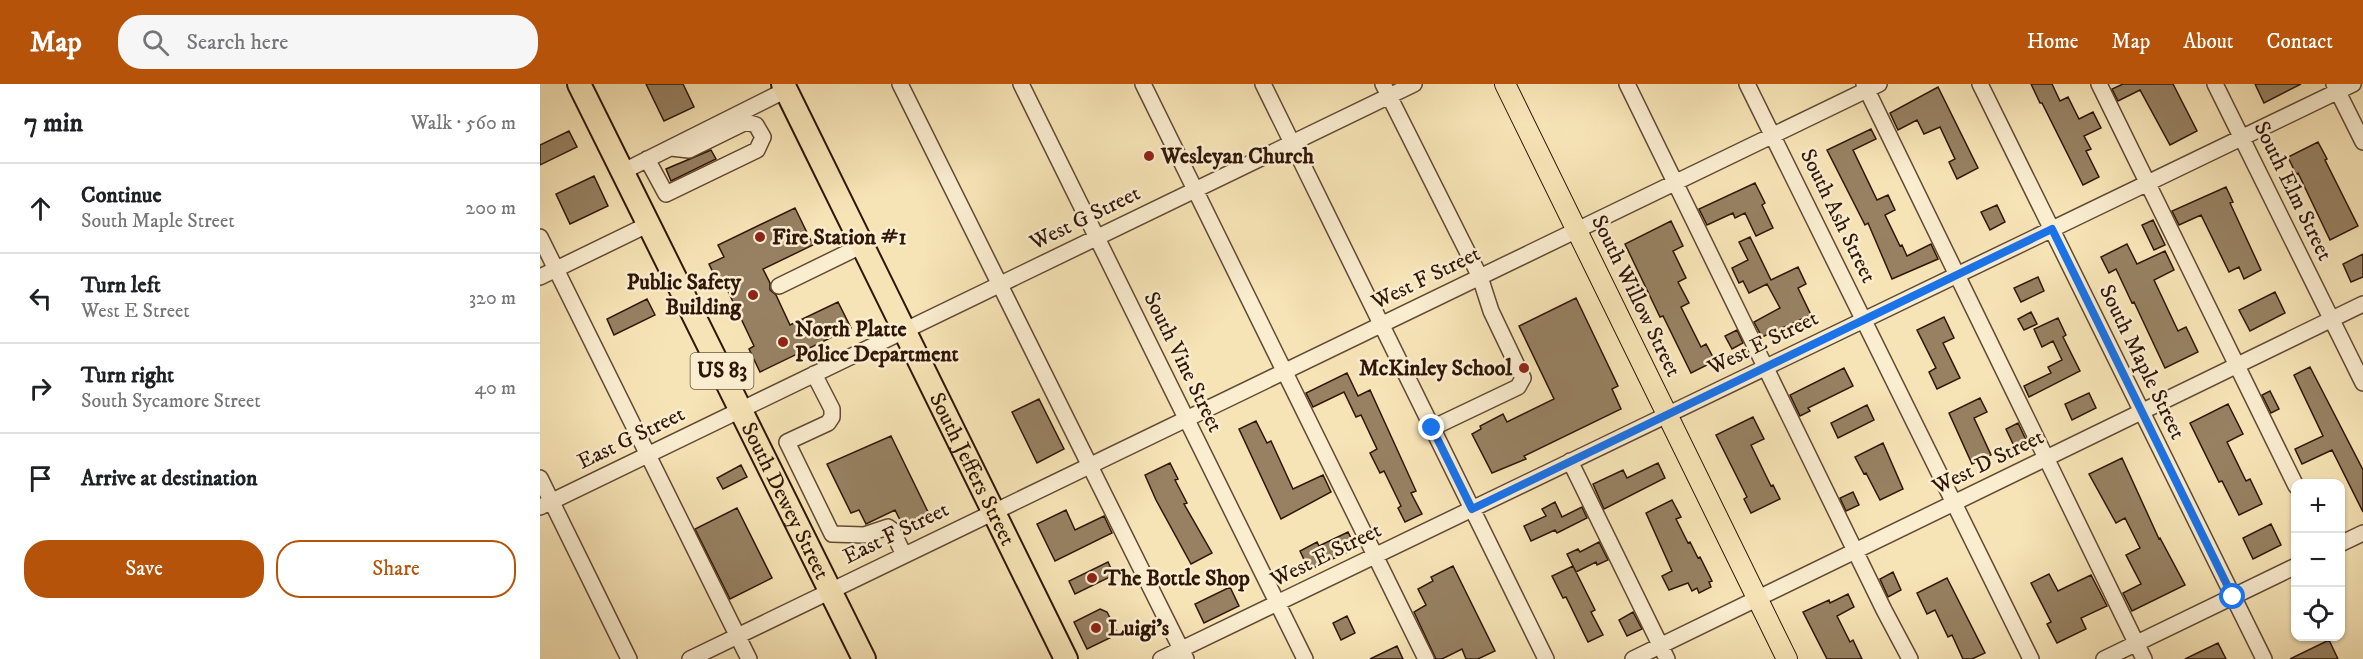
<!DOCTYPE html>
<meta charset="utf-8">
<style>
:root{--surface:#fff;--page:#f6f6f6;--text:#202124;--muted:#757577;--line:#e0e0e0;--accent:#b45309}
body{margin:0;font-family:"IM FELL DW Pica",serif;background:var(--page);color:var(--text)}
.controls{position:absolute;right:18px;bottom:18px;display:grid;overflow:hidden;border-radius:12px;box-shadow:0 2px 4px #0004}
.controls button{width:54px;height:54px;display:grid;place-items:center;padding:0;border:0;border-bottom:2px solid var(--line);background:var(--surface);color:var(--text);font:30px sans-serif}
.stop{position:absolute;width:18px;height:18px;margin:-14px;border:4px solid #1a73e8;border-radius:50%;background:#fff}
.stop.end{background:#1a73e8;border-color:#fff;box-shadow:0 2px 6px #0008}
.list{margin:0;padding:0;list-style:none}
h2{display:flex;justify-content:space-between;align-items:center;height:78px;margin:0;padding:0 24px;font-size:26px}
h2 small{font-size:20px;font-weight:400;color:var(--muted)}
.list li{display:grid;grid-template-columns:39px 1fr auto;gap:18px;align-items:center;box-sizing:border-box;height:90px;padding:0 24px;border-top:2px solid var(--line)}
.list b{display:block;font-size:22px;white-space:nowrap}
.list p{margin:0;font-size:20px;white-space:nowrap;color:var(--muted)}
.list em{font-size:20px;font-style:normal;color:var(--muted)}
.actions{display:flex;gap:12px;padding:18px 24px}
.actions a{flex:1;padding:14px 0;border:2px solid var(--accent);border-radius:24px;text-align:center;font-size:21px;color:var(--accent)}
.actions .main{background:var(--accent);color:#fff}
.icon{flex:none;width:33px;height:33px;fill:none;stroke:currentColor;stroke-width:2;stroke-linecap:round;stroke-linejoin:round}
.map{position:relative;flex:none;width:1823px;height:575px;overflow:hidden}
header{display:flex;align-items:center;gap:36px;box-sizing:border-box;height:84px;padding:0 30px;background:var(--accent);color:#fff}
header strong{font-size:28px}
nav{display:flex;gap:33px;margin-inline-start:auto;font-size:21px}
.search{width:420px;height:54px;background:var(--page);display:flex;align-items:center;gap:15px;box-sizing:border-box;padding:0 21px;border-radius:24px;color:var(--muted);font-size:22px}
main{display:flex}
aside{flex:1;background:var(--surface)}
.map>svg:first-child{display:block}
</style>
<header>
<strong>Map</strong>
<div class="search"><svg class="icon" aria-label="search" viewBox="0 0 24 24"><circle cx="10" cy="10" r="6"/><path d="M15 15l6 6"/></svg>Search here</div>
<nav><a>Home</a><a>Map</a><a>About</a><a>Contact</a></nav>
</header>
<main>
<aside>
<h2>7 min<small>Walk · 560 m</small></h2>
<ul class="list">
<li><svg class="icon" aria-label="ahead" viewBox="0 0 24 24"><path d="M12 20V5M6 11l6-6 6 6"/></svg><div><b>Continue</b><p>South Maple Street</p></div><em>200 m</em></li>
<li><svg class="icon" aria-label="left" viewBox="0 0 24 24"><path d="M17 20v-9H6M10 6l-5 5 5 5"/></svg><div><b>Turn left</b><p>West E Street</p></div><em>320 m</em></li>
<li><svg class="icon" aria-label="right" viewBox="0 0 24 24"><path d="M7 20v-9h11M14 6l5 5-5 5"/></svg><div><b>Turn right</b><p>South Sycamore Street</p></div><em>40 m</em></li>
<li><svg class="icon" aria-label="arrive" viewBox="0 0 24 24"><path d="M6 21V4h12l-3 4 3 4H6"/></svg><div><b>Arrive at destination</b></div></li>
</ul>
<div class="actions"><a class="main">Save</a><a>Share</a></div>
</aside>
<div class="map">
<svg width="1823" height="575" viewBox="0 0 1823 575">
<rect width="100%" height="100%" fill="#f7e4b6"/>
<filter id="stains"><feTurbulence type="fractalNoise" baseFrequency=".00333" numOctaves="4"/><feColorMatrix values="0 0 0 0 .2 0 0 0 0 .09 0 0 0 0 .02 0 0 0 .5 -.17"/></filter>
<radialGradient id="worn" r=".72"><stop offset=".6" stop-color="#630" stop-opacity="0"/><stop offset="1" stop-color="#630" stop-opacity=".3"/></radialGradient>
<path fill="#978162" stroke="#2f1607" stroke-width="1.5" d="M106 0H143L154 23 124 37Z
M1491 0H1512L1520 17 1528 13 1539 35 1553 28 1561 44 1544 52 1551 65 1546 67 1559 93 1543 101 1502 19H1500Z
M1583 0H1633L1657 47 1630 61 1600 6 1578 17 1572 5Z
M1715 0H1761L1724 19Z
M1398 3 1438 84 1417 95 1409 78 1415 75 1400 43 1384 50 1377 36 1358 46 1350 29Z
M1331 45 1336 55 1313 66 1337 116 1348 111 1355 126 1345 131 1360 162 1362 161 1367 172 1391 160 1398 175 1352 195 1328 139 1325 141 1287 66Z
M29 47 37 63 0 81V61Z
M1778 58 1787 75 1785 76 1818 142 1790 156 1758 89 1756 90 1748 73Z
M171 66 176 75 131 97 126 85Z
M54 92 68 122 30 140 16 110Z
M1215 99 1225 119 1222 121 1233 144 1216 152 1205 129 1195 134 1193 129 1167 141 1159 125Z
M1686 103 1693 118 1690 119 1721 186 1704 195 1699 183 1689 188 1661 131 1639 141 1632 127Z
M1457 121 1465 138 1450 146 1441 128Z
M255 124 273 161 223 185 230 199V206L236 211 250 241 298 218 311 244 220 288 209 265 214 262 185 201 180 203 169 180 184 173 178 161Z
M1613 136 1625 161 1614 166 1602 141Z
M1131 137 1143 162 1133 167 1146 194 1138 198 1149 219 1141 223 1161 263 1166 260 1175 277 1151 289 1123 232 1120 233 1085 160Z
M1210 153 1231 196 1258 183 1266 200 1258 204 1271 231 1222 253 1214 238 1240 224 1227 200 1209 209 1203 197 1199 199 1192 184 1208 176 1199 158Z
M1587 160 1597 180 1625 167 1634 186 1614 196 1638 247 1646 243 1658 268 1625 284 1594 218 1592 219 1576 185 1569 189 1561 173Z
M1823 170V193L1811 198 1803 180Z
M1498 193 1504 207 1481 218 1474 204Z
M1735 208 1745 229 1710 247 1699 226Z
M1036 214 1078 302 1072 305 1081 325 984 372 986 375 952 389 932 350 941 345 940 342 963 330 967 338 1014 315 979 242Z
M107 215 115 231 74 251 67 235Z
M1491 228 1497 240 1484 246 1478 235Z
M1404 233 1414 254 1403 259 1420 294 1397 305 1389 288 1396 284 1377 246Z
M1518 234 1526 251 1523 253 1540 287 1489 313 1484 302 1511 289 1508 283 1522 276 1513 257 1502 263 1494 245Z
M1197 246 1203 259 1192 265 1185 252Z
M1770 283 1823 386V428L1792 366 1762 380 1755 365 1783 352 1754 291Z
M1304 284 1313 302 1268 324 1270 327 1260 332 1250 311Z
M807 289 818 312 830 306 876 407 871 409 882 430 865 438 858 424 861 422 844 387 840 389 830 369 837 365 821 331 816 333 804 308 773 323 766 309Z
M1730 307 1739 325 1731 329 1722 311Z
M1549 309 1556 324 1532 336 1525 320Z
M1440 314 1447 328 1434 334 1451 371 1432 380 1409 329Z
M499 315 524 365 497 379 472 328Z
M1688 320 1703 350 1687 358 1706 397 1710 395 1722 420 1699 431 1682 397 1679 398 1650 339Z
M1327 321 1334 336 1298 354 1291 339Z
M1213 333 1224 355 1211 361 1231 402 1233 401 1240 415 1211 429 1204 415 1207 413 1176 351Z
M716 337 727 359 731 357 753 405 783 391 791 408 741 435 699 345Z
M1478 339 1486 356 1474 362 1466 345Z
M351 352 389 430 363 442 355 426 326 440 319 426 311 429 287 380Z
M1343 359 1363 405 1340 416 1326 389 1324 390 1315 373Z
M1582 374 1619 455 1620 454 1645 501 1592 527 1583 509 1601 500 1586 471 1600 464 1585 434 1576 439 1549 390Z
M630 379 638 395 635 396 647 419 644 420 672 469 651 480 616 416 605 391Z
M1118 379 1125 394 1064 425 1053 400 1083 386 1087 394Z
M201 381 207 393 183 405 177 394Z
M1313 408 1319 421 1306 427 1300 414Z
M1132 416 1141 433 1136 435 1148 459 1150 458 1158 474 1160 473 1172 497 1169 498 1171 503 1159 509 1157 504 1152 507 1148 499 1129 506 1122 492 1132 487 1106 429Z
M1015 418 1022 433 1042 423 1047 434 1017 449 1015 446 991 457 984 442 1006 432 1002 425Z
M197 424 232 494 190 515 155 445Z
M526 426 535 446 564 432 572 449 515 477 497 440Z
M1731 440 1741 461 1713 475 1703 454Z
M808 448 816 464 769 486 760 467 777 458 779 462Z
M1059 458 1068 476 1057 481 1056 478 1036 488 1027 470 1038 465 1040 468Z
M568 478 574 491 535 510 529 497Z
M913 482 955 567 938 575H926L922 565 902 575H896L874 528 886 521 878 505 893 497 891 493Z
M1033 482 1055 526 1051 528 1063 551 1048 558 1026 513 1023 514 1012 492Z
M1353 488 1361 506 1348 513 1340 495Z
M1509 490 1518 507 1551 491 1567 522 1541 534 1546 545 1517 559 1507 540 1511 538 1491 499Z
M1407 494 1445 569 1432 575H1423L1412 551 1408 553 1395 526 1387 530 1377 509Z
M690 503 699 522 664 539 655 520Z
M1308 510 1314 523 1297 532 1310 558 1313 556 1322 575H1287L1263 528 1289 516 1290 519Z
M560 525 567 528 578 550 547 565 534 538Z
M1093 528 1102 545 1087 552 1079 536Z
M807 532 815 549 801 556 793 539Z
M1789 556 1798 575H1750Z
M1678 559 1686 575H1645Z
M857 562 863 575H830Z"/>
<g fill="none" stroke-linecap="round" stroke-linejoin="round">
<g stroke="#614a33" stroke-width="18">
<path id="minor" d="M360 0 646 575
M481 0 765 575
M603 0 886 575
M723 0 1006 575
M843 0 940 193 951 227 983 294 978 303 892 344
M1087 0 1344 526 1370 575
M1207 0 1491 575
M1324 0 1604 575
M1440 0 1724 575
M1559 0 1756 402
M1675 0 1823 299
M1794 0 1823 58
M107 75 126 110 217 66 223 53 216 41 206 38 149 66 131 64
M82 88 246 6
M0 153 209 575
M0 193 107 141
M239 202 323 161
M274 290 292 325V333L288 339 247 358 292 450 324 451 348 443 352 446 364 471
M1030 377 1127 575
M0 394 89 575
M0 423 874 0
M1800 460 1823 449
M150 575 1339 0
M621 575 1813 0
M1093 575 1823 220
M1564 575 1756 482"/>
</g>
<g stroke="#2f1607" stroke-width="22">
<path id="major" d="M965 0 1247 575"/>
</g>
<g stroke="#2f1607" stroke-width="26">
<g id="highway">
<path id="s1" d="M39 0 324 575"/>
<path id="s2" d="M243 0 526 575"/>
</g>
</g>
<use href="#minor" stroke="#faedd0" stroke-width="15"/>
<use href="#major" stroke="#f7e4b6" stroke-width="20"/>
<use href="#highway" stroke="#f7e4b6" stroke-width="22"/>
</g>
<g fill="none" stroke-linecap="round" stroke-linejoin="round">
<path stroke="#1a73e8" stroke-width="8" d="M892 344 932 425 1512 145 1693 513"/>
</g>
<g fill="#8f2418" stroke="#faedd0" stroke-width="2">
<circle cx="609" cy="72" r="6"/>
<circle cx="220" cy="153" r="6"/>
<circle cx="213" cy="211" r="6"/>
<circle cx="243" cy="258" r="6"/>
<circle cx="984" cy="284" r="6"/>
<circle cx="552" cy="494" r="6"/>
<circle cx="556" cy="544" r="6"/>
</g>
<g text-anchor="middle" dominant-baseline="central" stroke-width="5" stroke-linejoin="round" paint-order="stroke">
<rect fill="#faedd0" stroke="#6c5643" stroke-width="1.5" x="150.5" y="269" width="63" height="36" rx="4.5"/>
<g font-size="21" font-weight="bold" fill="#2f1607">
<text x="182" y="287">US 83</text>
</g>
<g font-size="22" font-weight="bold" fill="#2f1607" stroke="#faedd0" text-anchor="start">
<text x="621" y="72">Wesleyan Church</text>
<text x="232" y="153">Fire Station #1</text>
<text x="201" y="198" text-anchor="end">Public Safety<tspan x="201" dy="25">Building</tspan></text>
<text x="255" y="245">North Platte<tspan x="255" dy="25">Police Department</tspan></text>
<text x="972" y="284" text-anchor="end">McKinley School</text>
<text x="564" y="494">The Bottle Shop</text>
<text x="568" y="544">Luigi's</text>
</g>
<g font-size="22" fill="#2f1607" stroke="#faedd0">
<text transform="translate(1753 107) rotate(64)">South Elm Street</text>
<text transform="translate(1298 132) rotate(64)">South Ash Street</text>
<text transform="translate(545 134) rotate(-26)">West G Street</text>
<text transform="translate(886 194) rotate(-26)">West F Street</text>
<text transform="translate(1096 212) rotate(64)">South Willow Street</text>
<text transform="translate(1223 259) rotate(-26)">West E Street</text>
<text transform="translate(643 278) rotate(64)">South Vine Street</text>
<text transform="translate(1602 278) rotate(64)">South Maple Street</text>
<text transform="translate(91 354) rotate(-26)">East G Street</text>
<text transform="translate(1448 378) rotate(-26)">West D Street</text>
<text stroke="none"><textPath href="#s2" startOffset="429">South Jeffers Street</textPath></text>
<text stroke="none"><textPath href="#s1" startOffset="465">South Dewey Street</textPath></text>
<text transform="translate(356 449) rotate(-26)">East F Street</text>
<text transform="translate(786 471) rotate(-26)">West E Street</text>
</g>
</g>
<rect width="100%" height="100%" filter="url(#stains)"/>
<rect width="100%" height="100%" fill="url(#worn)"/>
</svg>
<div class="controls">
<button>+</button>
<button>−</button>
<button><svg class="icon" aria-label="locate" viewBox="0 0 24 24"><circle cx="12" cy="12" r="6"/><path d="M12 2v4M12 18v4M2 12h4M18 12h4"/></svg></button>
</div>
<div class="stop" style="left:1693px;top:513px"></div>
<div class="stop end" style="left:892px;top:344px"></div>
</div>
</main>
